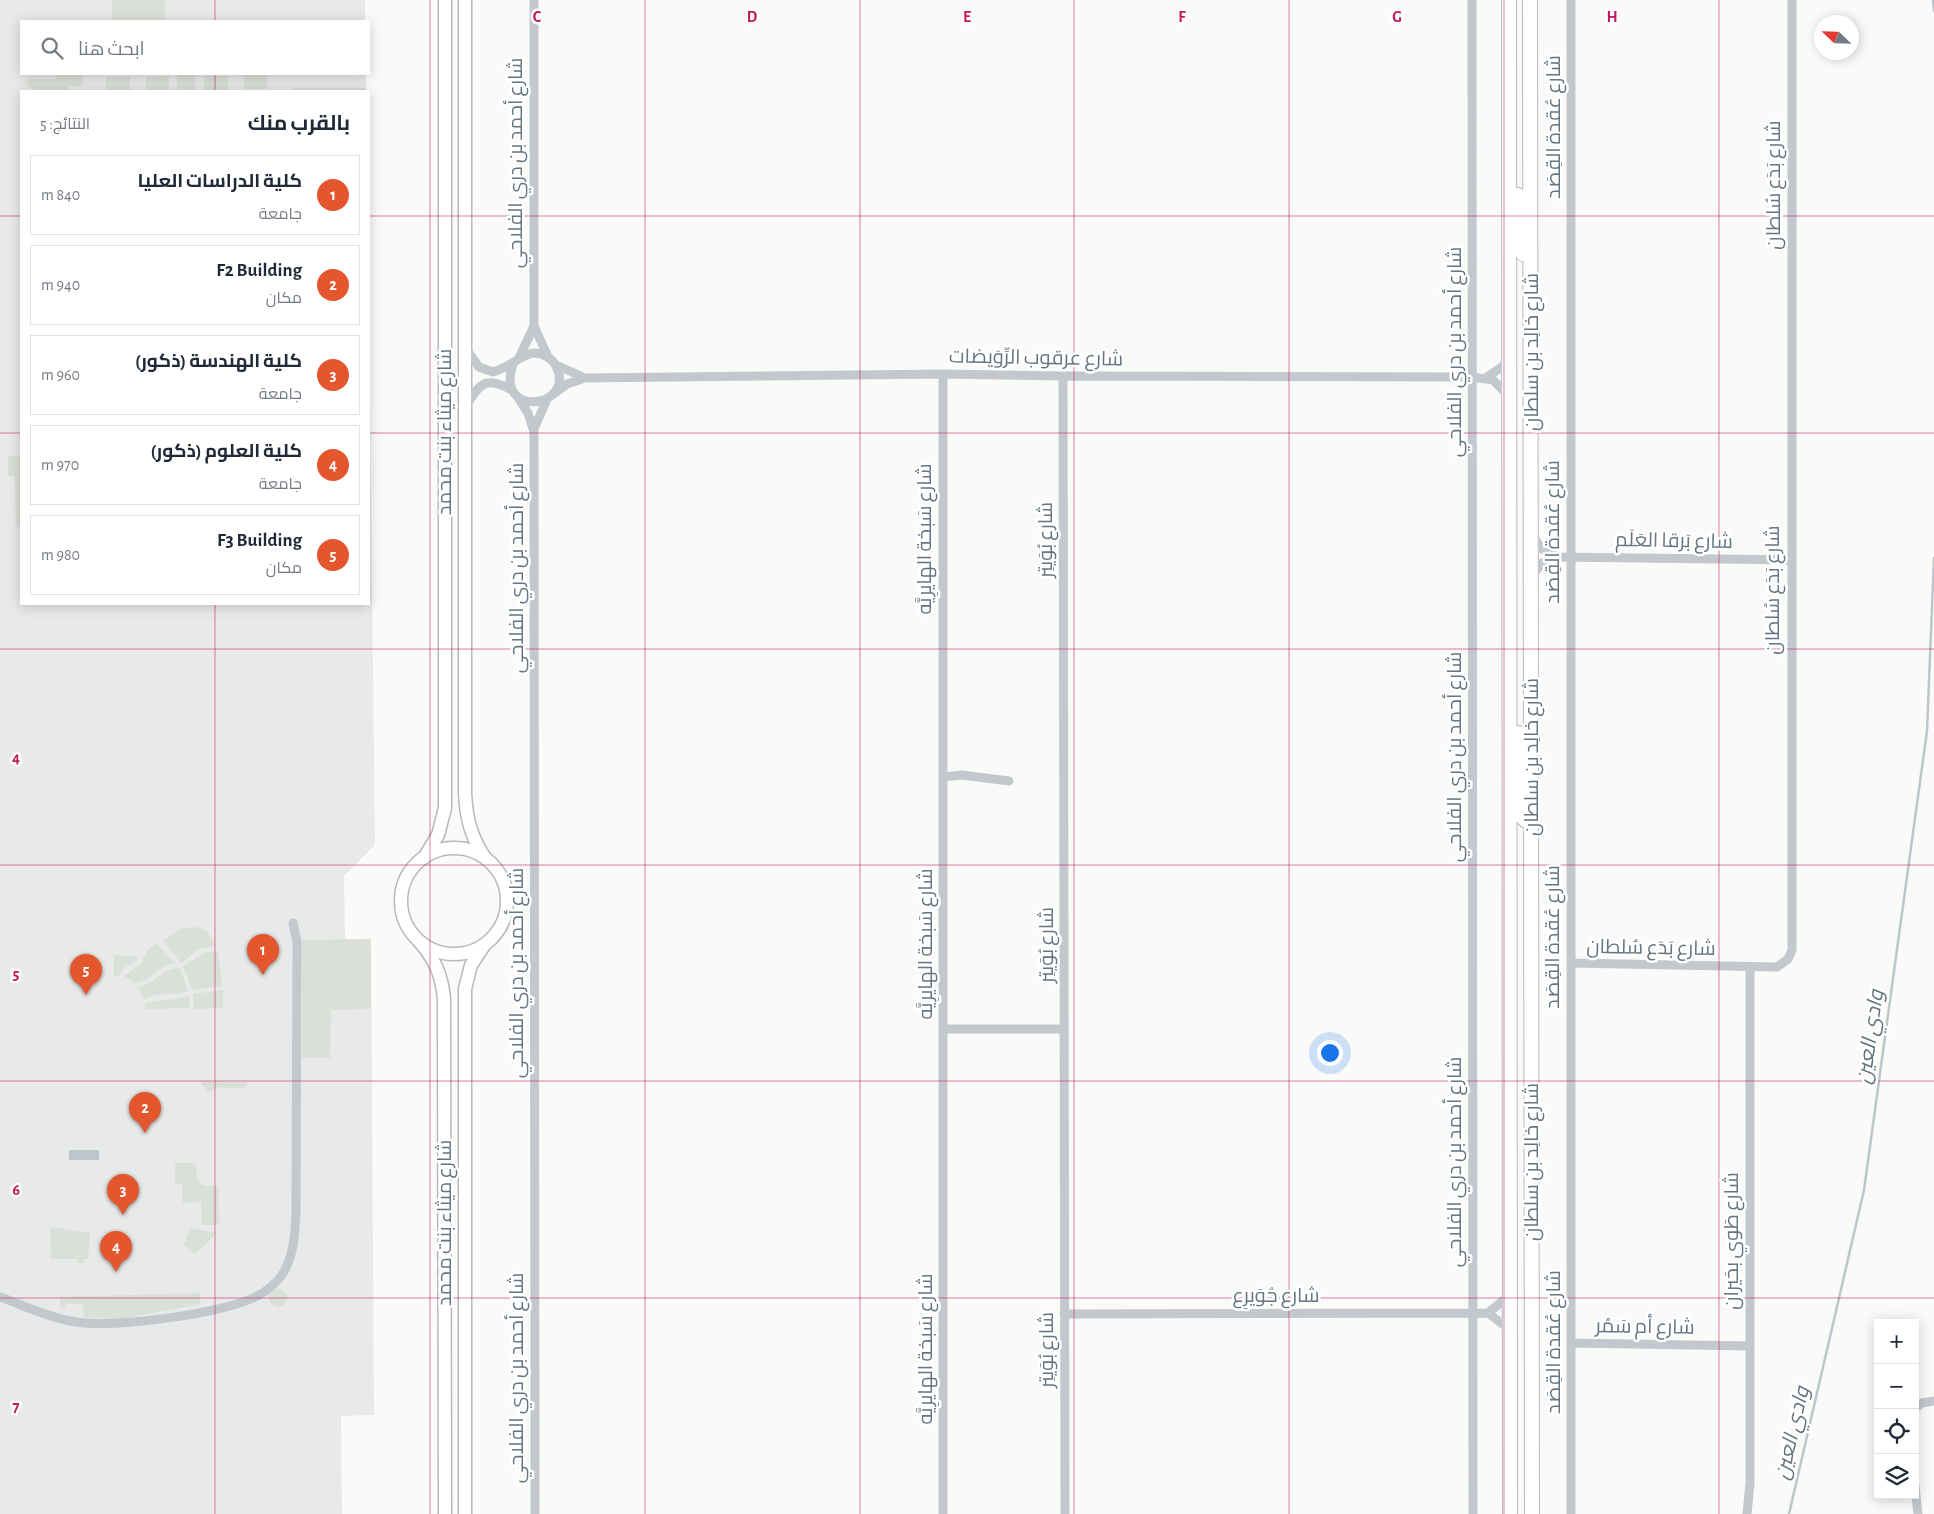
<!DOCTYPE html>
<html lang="ar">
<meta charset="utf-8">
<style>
:root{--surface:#fff;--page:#f2f2f3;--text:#1f2937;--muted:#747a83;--line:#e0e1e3;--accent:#e4572e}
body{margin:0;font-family:"Alegreya Sans",Cairo,sans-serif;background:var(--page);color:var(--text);direction:rtl}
.controls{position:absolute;right:15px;bottom:15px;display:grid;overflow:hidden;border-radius:0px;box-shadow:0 2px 12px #0003}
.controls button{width:45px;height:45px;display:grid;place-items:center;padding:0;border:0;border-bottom:1px solid var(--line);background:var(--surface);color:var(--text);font:25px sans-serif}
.compass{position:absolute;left:1814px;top:15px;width:45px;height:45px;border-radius:50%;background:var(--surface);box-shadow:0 2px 12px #0003;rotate:293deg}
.you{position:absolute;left:1329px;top:1052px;width:18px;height:18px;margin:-12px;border:4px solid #fff;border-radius:50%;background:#1a73e8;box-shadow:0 0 0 8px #1a73e833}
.badge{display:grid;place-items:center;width:32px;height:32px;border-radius:50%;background:var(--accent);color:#fff;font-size:16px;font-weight:700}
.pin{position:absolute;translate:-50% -41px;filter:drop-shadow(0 1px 2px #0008)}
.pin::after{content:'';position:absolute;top:26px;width:18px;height:15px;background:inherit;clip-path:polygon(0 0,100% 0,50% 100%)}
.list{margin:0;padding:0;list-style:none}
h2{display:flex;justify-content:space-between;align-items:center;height:65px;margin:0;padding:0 20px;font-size:21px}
h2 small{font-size:16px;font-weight:400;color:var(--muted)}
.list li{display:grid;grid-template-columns:32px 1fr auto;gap:15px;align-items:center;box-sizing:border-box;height:80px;margin:0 10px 10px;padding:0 10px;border:1px solid var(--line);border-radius:0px}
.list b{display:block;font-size:19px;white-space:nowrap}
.list p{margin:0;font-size:16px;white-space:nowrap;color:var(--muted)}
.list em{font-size:16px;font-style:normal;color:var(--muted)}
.icon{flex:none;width:28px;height:28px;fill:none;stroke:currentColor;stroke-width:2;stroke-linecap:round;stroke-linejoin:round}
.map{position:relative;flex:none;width:1934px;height:1514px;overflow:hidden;direction:ltr}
.search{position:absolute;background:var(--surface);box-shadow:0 2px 12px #0003;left:20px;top:20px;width:350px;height:55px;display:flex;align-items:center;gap:12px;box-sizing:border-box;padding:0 18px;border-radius:0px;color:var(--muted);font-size:19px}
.panel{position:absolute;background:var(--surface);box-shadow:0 2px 12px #0003;left:20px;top:90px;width:350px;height:515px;border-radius:0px;direction:rtl}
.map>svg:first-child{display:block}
</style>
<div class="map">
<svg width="1934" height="1514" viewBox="0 0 1934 1514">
<rect width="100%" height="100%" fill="#fafaf8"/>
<path fill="#e8e9e9" d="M0 0H365V21H21V74H366V91H21V604H369V317L375 845 344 876 345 939H371L374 1415 341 1416 342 1514H0Z"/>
<path fill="#dadfd7" d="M112 0H165V21H112Z
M56 74H83L82 87 69 86V91H36L27 85 28 79H56Z
M177 74H195V91H177Z
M244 75H267V89H244Z
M169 76V90H146V77Z
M204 76H228V90H204Z
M106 77H130V91H106Z
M293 88H366V91H293Z
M8 456H21V524L16 528 15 476H8Z
M195 927 206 930 217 946 200 948 181 963 163 941 180 929Z
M371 939V1009L331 1010 330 1058H302V940Z
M156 943 176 963C158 964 152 982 135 983L124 976 141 964 147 951Z
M218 951 222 986 192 990 183 966 204 953Z
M114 955 137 957V960L124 968 119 976H114Z
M180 968 188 991C172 997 161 991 144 999L138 987C159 983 162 967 180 968Z
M223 990V1008L194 1009 193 994Z
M189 995 190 1008 145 1009V1004C159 999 178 1001 189 995Z
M200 1081 246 1082 248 1084 244 1088H218L208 1092Z
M175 1163H195L198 1182 204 1186H218L219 1225H202L201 1202 183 1203 182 1184H175Z
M50 1227 90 1233 88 1259H84V1263H78V1259H51Z
M190 1228 217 1233 195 1254 184 1245Z
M269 1298a9 9 0 1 1 18 0a9 9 0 1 1-18 0Z
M200 1293V1304L121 1319 84 1317 83 1304H65V1308H60V1297Z"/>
<path fill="#bbc7cb" d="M69 1150H99V1160H69Z"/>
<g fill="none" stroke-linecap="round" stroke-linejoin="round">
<path stroke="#bbc7cb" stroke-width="2.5" d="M1933 0 1934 11
M1789 1514 1864 1190 1927 731 1934 558"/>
<g stroke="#b3babf" stroke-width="15">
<path id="secondary" d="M465 0V792C466 818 471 837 485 858
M401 901a53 53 0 1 1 106 0a53 53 0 1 1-106 0Z
M424 858 438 835 445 808V0
M417 939C434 957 442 975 444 999L445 1514
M465 1514V989L471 965 485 944"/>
</g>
<g stroke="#b5babe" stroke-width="16">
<path id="primary" d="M1509 0 1510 1514
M1530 0 1532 1514
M1509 194 1518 195 1521 200 1523 254
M1519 733 1521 816 1526 821 1533 822"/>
</g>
<path stroke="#c3c8cc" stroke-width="9" d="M1472 0 1473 1514
M1571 0V1514
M534 326 548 357
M466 349 479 367 493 372C508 368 522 354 534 353 543 353 552 358 556 366 577 408 494 420 513 364
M519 358 534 326V0
M556 365 585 378
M943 374V1514
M1063 376 1065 1514
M1487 377 1502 367 1509 358
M552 395 567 384 585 378 943 374 1063 376 1472 377 1493 380 1509 396
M517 396 528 413 534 432 535 1514
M466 406C480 382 487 376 512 390
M534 429 547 399
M1532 535 1542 549 1557 557
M1532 576 1542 563 1557 557 1790 560
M943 777 962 775 1009 781
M1571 963 1777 967 1788 959 1792 950V0
M943 1029H1064
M0 1297C25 1306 50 1318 76 1322 115 1328 224 1314 259 1295 267 1291 277 1282 282 1275 294 1256 295 1234 296 1213L297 942 293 923
M1488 1313 1510 1295
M1064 1314 1488 1313 1509 1329
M1571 1343 1749 1346
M1915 1408 1922 1403 1934 1401
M1915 1486 1918 1514
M1747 1514 1750 1483V968"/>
<use href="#secondary" stroke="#fff" stroke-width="12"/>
<use href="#primary" stroke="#fff" stroke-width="14"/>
</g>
<path fill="none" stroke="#c2185b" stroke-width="1" stroke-opacity="0.55" d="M215 0V21M430 0V1514M645 0V1514M860 0V1514M1074 0V1514M1289 0V1514M1504 0V1514M1719 0V1514M215 74V91M0 216H21M369 216H1934M0 433H21M369 433H1934M215 604V1514M0 649H1934M0 865H1934M0 1081H1934M0 1298H1934"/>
<g text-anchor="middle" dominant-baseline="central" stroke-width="5" stroke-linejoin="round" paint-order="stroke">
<g font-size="20" fill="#657683" stroke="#fff">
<text transform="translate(1554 127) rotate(-90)">شارع عُقدة القِصَد</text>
<text transform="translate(516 163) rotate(-90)">شارع أحمد بن دري الفلاحي</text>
<text transform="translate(1774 185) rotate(-90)">شارع بَدَع سُلطان</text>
<text transform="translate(1455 352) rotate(-90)">شارع أحمد بن دري الفلاحي</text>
<text transform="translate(1532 352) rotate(-90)">شارع خالِد بن سلطان</text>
<text transform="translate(1036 358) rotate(1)">شارع عرقوب الرِّوَيضات</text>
<text transform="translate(445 432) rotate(-90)">شارع ميثاء بنت محمد</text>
<text transform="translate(1553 532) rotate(-90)">شارع عُقدة القِصَد</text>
<text transform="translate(925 539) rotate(-90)">شارع سَبخة الهايرِيَّه</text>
<text transform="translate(1046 540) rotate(-90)">شارع بُوَيتِر</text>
<text transform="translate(1674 541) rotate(1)">شارع بَرقا العَلَم</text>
<text transform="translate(517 568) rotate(-90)">شارع أحمد بن دري الفلاحي</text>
<text transform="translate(1773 590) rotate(-90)">شارع بَدَع سُلطان</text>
<text transform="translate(1455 757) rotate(-90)">شارع أحمد بن دري الفلاحي</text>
<text transform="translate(1532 757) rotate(-90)">شارع خالِد بن سلطان</text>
<text transform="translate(1553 937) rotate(-90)">شارع عُقدة القِصَد</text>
<text transform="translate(926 944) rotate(-90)">شارع سَبخة الهايرِيَّه</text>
<text transform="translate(1047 945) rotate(-90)">شارع بُوَيتِر</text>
<text transform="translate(1651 948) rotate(1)">شارع بَدَع سُلطان</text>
<text transform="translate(517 973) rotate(-90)">شارع أحمد بن دري الفلاحي</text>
<text transform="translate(1455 1162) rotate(-90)">شارع أحمد بن دري الفلاحي</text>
<text transform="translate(1532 1162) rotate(-90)">شارع خالِد بن سلطان</text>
<text transform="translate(445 1223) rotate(-90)">شارع ميثاء بنت محمد</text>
<text transform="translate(1732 1241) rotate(-90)">شارع طَوي بحَيران</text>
<text x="1276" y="1296">شارع جُوَيرِع</text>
<text transform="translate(1645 1327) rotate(1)">شارع أم سَمُر</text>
<text transform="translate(1554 1342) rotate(-90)">شارع عُقدة القِصَد</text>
<text transform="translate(926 1349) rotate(-90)">شارع سَبخة الهايرِيَّه</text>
<text transform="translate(1047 1350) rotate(-90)">شارع بُوَيتِر</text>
<text transform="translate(517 1378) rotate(-90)">شارع أحمد بن دري الفلاحي</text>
</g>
<g font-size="21" font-style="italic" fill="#60757c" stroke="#fff">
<text transform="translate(1870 1037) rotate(-82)">وادي العين</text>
<text transform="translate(1792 1433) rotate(-77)">وادي العين</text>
</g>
</g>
<g font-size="16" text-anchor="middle" font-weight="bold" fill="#c2185b" stroke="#fff" stroke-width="5" stroke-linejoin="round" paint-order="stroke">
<text x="537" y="22">C</text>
<text x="752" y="22">D</text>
<text x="967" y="22">E</text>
<text x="1182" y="22">F</text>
<text x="1397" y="22">G</text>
<text x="1612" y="22">H</text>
<text x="16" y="763">4</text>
<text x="16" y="979">5</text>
<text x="16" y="1195">6</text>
<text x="16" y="1412">7</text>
</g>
</svg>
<div class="controls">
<button>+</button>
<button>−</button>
<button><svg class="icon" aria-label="locate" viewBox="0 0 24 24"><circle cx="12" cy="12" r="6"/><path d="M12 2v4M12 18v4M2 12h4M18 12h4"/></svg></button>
<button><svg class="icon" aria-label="layers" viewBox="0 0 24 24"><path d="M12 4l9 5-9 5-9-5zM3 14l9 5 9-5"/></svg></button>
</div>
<svg class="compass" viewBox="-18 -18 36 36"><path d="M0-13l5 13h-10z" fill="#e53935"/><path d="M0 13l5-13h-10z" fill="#747a83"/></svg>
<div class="you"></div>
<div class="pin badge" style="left:263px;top:975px">1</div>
<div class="pin badge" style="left:145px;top:1133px">2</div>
<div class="pin badge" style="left:123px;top:1215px">3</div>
<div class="pin badge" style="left:116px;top:1272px">4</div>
<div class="pin badge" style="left:86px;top:995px">5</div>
<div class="search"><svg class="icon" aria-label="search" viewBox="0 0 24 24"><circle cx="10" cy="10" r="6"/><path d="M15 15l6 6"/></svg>ابحث هنا</div>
<section class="panel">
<h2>بالقرب منك<small>النتائج: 5</small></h2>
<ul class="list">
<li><span class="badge">1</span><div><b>كلية الدراسات العليا</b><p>جامعة</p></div><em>840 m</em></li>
<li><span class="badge">2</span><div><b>F2 Building</b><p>مكان</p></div><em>940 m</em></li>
<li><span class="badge">3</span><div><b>كلية الهندسة (ذكور)</b><p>جامعة</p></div><em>960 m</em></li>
<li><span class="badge">4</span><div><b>كلية العلوم (ذكور)</b><p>جامعة</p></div><em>970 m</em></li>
<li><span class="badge">5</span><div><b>F3 Building</b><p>مكان</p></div><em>980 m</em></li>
</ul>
</section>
</div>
